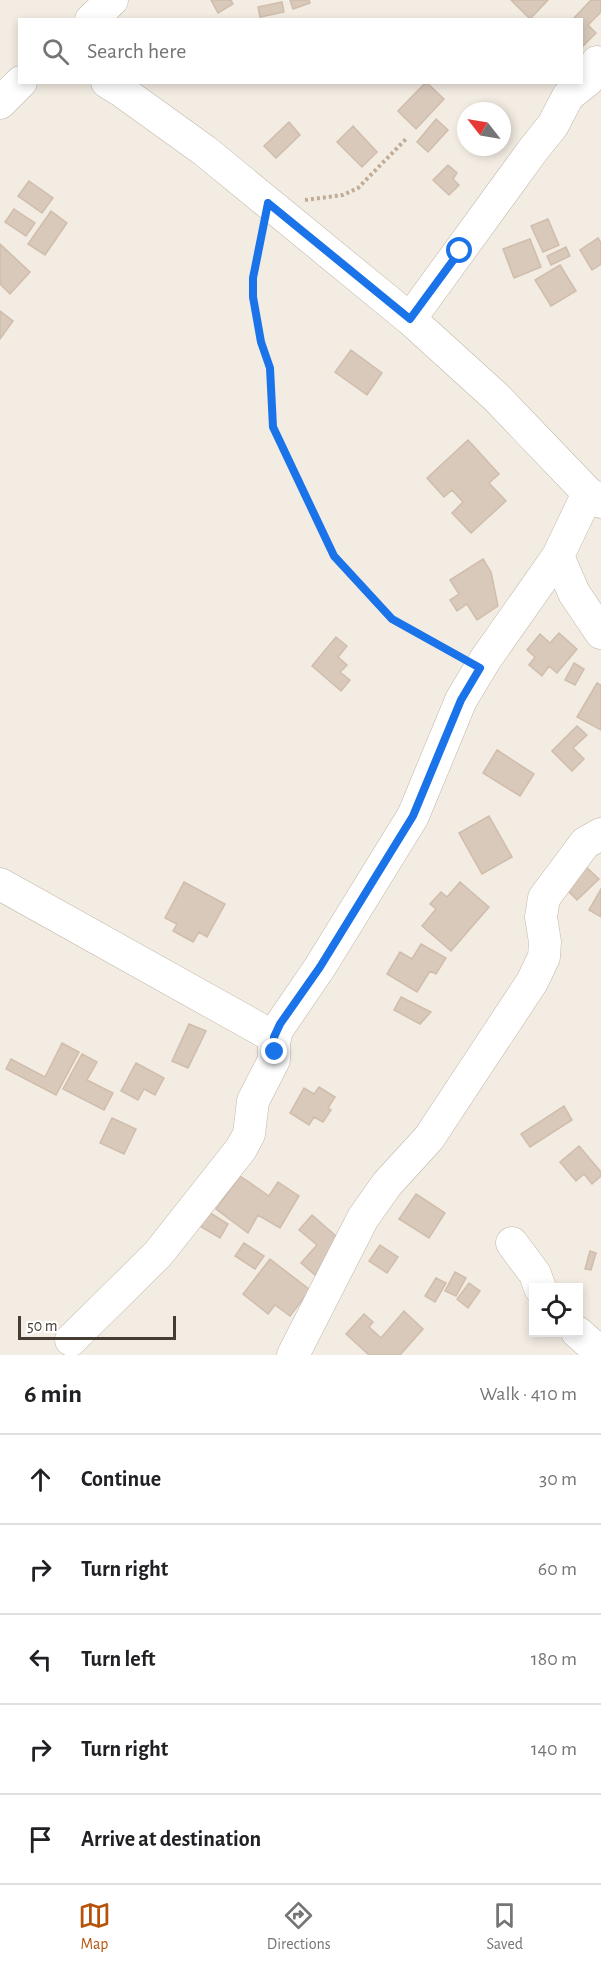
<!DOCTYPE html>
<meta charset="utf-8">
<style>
:root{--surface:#fff;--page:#f2f2f2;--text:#202124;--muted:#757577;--line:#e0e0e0;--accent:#b45309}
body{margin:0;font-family:"Alegreya Sans",sans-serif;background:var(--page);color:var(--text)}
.controls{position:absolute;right:18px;bottom:18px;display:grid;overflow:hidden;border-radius:0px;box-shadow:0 3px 9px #0003}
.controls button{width:54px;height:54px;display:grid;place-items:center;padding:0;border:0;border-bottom:2px solid var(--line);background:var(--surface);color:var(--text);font:30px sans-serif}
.compass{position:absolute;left:457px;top:102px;width:54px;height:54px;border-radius:50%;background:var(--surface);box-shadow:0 3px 9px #0003;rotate:301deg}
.scale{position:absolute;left:18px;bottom:15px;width:158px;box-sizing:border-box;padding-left:6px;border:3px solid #453c33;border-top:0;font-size:16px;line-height:21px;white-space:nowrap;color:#453c33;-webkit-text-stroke:4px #fff;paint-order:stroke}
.stop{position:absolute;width:18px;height:18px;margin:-14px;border:4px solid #1a73e8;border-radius:50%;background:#fff}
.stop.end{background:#1a73e8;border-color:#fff;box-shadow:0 2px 6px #0008}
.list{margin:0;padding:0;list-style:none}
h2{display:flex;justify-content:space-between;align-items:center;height:78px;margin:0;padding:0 24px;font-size:26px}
h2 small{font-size:20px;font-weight:400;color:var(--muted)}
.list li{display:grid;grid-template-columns:39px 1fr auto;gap:18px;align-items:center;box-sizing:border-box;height:90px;padding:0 24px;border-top:2px solid var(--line)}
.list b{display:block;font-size:22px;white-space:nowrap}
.list em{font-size:20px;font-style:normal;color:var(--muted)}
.icon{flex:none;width:33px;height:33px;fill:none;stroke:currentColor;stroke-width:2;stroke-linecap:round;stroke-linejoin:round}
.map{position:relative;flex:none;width:601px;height:1355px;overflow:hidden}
.search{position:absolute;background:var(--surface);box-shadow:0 3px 9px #0003;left:18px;right:18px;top:18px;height:66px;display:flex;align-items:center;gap:15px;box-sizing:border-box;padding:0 21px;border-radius:0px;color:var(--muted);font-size:22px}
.sheet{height:528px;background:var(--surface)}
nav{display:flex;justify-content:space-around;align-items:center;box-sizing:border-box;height:84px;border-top:2px solid var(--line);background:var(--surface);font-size:16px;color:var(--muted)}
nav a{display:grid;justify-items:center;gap:3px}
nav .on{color:var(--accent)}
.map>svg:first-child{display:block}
</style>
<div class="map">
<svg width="601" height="1355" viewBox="0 0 601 1355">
<rect width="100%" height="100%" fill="#f3ece3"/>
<path fill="#d8c9bb" stroke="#d0bdab" stroke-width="1.5" d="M211 0H231L233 4 218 13Z
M290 0H309L310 3 293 9Z
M511 0H548L530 19Z
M591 0H601V12L588 25 596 33 582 47V20H572Z
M282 2 284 12 260 17 258 7Z
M426 82 444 99 416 129 398 111Z
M436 119 448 130 428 152 417 142Z
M289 122 300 135 276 158 264 146Z
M353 126 377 152 362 167 337 142Z
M448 165 457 173 453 179 459 185 449 195 433 180Z
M29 181 53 198 42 213 18 196Z
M14 209 35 223 26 236 5 222Z
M51 211 67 223 45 255 28 244Z
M548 219 559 245 543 252 531 226Z
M598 238 601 243V264L592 270 580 250Z
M530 239 541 267 514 278 503 249Z
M0 244 30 272 10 294 0 284Z
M566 247 570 256 551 265 547 256Z
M560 265 576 291 551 306 535 280Z
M0 311 13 321 0 339Z
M351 350 382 373 367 395 335 372Z
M468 440 499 474 489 483 506 501 471 533 452 513 463 502 452 490 444 497 427 478Z
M483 559 491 572 498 606 477 620 467 604 457 611 450 600 459 594 450 580Z
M559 633 577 649 557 673 549 666 542 676 529 665 535 657 527 650 540 634 550 643Z
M336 637 347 646 338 657 347 665 340 672 350 680 341 691 312 666Z
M574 663 584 669 575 685 565 680Z
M597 683 601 685V730L577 717Z
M577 726 587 735 573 748 584 759 572 771 552 751Z
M497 750 534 774 520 796 483 773Z
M489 816 512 857 482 874 459 833Z
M585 866 599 879 577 900 564 887Z
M184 882 225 904 207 937 199 932 193 942 173 931 177 924 165 918Z
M460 882 489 907 451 951 422 926 436 909 430 904 441 892 447 897Z
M601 889V917L589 910Z
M421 944 446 958 436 974 430 971 417 992 387 974 400 952 412 959Z
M401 997 431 1012 420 1024 394 1010Z
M189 1024 206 1031 188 1068 172 1061Z
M62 1043 79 1052 56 1095 6 1069 11 1059 45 1077Z
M82 1054 97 1062 87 1080 113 1093 104 1110 63 1089Z
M136 1063 164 1078 155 1095 144 1089 138 1100 121 1091Z
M319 1087 335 1097 328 1108 331 1110 323 1122 314 1117 309 1125 290 1113 304 1088 314 1094Z
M564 1106 572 1120 530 1147 521 1134Z
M112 1118 136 1129 124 1154 100 1143Z
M579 1146 601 1172V1176L592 1184 584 1174 576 1181 560 1162Z
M240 1176 269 1196 278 1182 299 1196 280 1228 258 1215 248 1233 216 1209Z
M416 1194 445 1213 429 1238 399 1219Z
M207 1211 228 1224 220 1238 198 1225Z
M312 1215 343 1242 315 1275 301 1263 317 1245 299 1230Z
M244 1243 264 1256 255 1269 235 1256Z
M380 1245 398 1257 387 1273 369 1261Z
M590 1251 596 1253 591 1270 585 1269Z
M270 1259 310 1290 290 1316 275 1305 268 1314 243 1294Z
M455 1272 466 1278 456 1296 445 1291Z
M436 1278 446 1283 435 1302 425 1296Z
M469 1283 480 1291 468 1308 457 1299Z
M404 1311 423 1329 400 1355H369L346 1334 364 1314 373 1322 369 1327 381 1338Z"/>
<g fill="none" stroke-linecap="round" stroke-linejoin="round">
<g stroke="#c1b6a8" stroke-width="33">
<path id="minor" d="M91 20 112 0
M107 82 123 92 205 151 410 319 496 397 588 493 601 502
M0 103 21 82
M410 319 533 150 553 125 568 96 588 80 597 62
M558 556 574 593 601 633
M0 884 274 1037
M512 1243 535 1274 540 1288
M577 1332 601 1353
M71 1340 158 1254 241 1149 249 1134 253 1101 274 1060V1043L277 1030 320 967 413 816 461 700 485 660 558 556 588 493
M293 1355 363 1218 387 1184 429 1138 532 982 544 957 545 942 541 917 544 898 585 843 601 834"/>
</g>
<path stroke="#c1ac96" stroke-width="4" stroke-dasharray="3 3" stroke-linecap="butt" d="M305 200 343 195 358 188 406 139
M262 230 253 278V297L261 342 270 368 273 427 334 556 392 619 459 657"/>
<use href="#minor" stroke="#fff" stroke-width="32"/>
</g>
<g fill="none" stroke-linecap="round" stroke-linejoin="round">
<path stroke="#1a73e8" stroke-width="8" d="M275 1052 274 1037 280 1024 320 967 413 816 461 700 480 668 392 619 334 556 273 427 270 368 261 342 253 297V278L268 203 410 319 460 251"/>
</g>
</svg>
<div class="controls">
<button><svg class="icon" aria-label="locate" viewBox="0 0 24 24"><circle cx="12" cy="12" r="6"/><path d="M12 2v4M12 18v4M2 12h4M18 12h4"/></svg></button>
</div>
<svg class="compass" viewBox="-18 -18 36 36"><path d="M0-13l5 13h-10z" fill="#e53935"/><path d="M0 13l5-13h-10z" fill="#757577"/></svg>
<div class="scale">50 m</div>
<div class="stop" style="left:460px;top:251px"></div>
<div class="stop end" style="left:275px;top:1052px"></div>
<div class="search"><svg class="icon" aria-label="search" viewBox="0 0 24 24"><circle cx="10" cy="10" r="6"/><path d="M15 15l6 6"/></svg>Search here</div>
</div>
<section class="sheet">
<h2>6 min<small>Walk · 410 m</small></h2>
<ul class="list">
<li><svg class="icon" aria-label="ahead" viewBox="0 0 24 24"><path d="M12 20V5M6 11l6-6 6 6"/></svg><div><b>Continue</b></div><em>30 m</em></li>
<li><svg class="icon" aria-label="right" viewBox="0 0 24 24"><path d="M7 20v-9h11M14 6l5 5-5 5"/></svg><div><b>Turn right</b></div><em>60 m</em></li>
<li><svg class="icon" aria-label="left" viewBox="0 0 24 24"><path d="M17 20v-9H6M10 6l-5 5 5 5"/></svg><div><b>Turn left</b></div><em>180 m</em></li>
<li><svg class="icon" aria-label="right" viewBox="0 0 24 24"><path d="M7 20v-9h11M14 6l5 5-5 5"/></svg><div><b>Turn right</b></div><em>140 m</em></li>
<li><svg class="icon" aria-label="arrive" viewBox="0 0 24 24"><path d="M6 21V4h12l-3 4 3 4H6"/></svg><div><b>Arrive at destination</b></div></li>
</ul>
</section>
<nav>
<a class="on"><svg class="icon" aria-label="map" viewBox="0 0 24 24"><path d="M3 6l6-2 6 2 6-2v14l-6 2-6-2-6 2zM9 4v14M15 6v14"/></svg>Map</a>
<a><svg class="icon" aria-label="directions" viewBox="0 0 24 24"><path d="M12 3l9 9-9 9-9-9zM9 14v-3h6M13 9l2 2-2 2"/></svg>Directions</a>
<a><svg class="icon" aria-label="saved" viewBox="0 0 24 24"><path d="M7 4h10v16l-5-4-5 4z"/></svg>Saved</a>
</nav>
